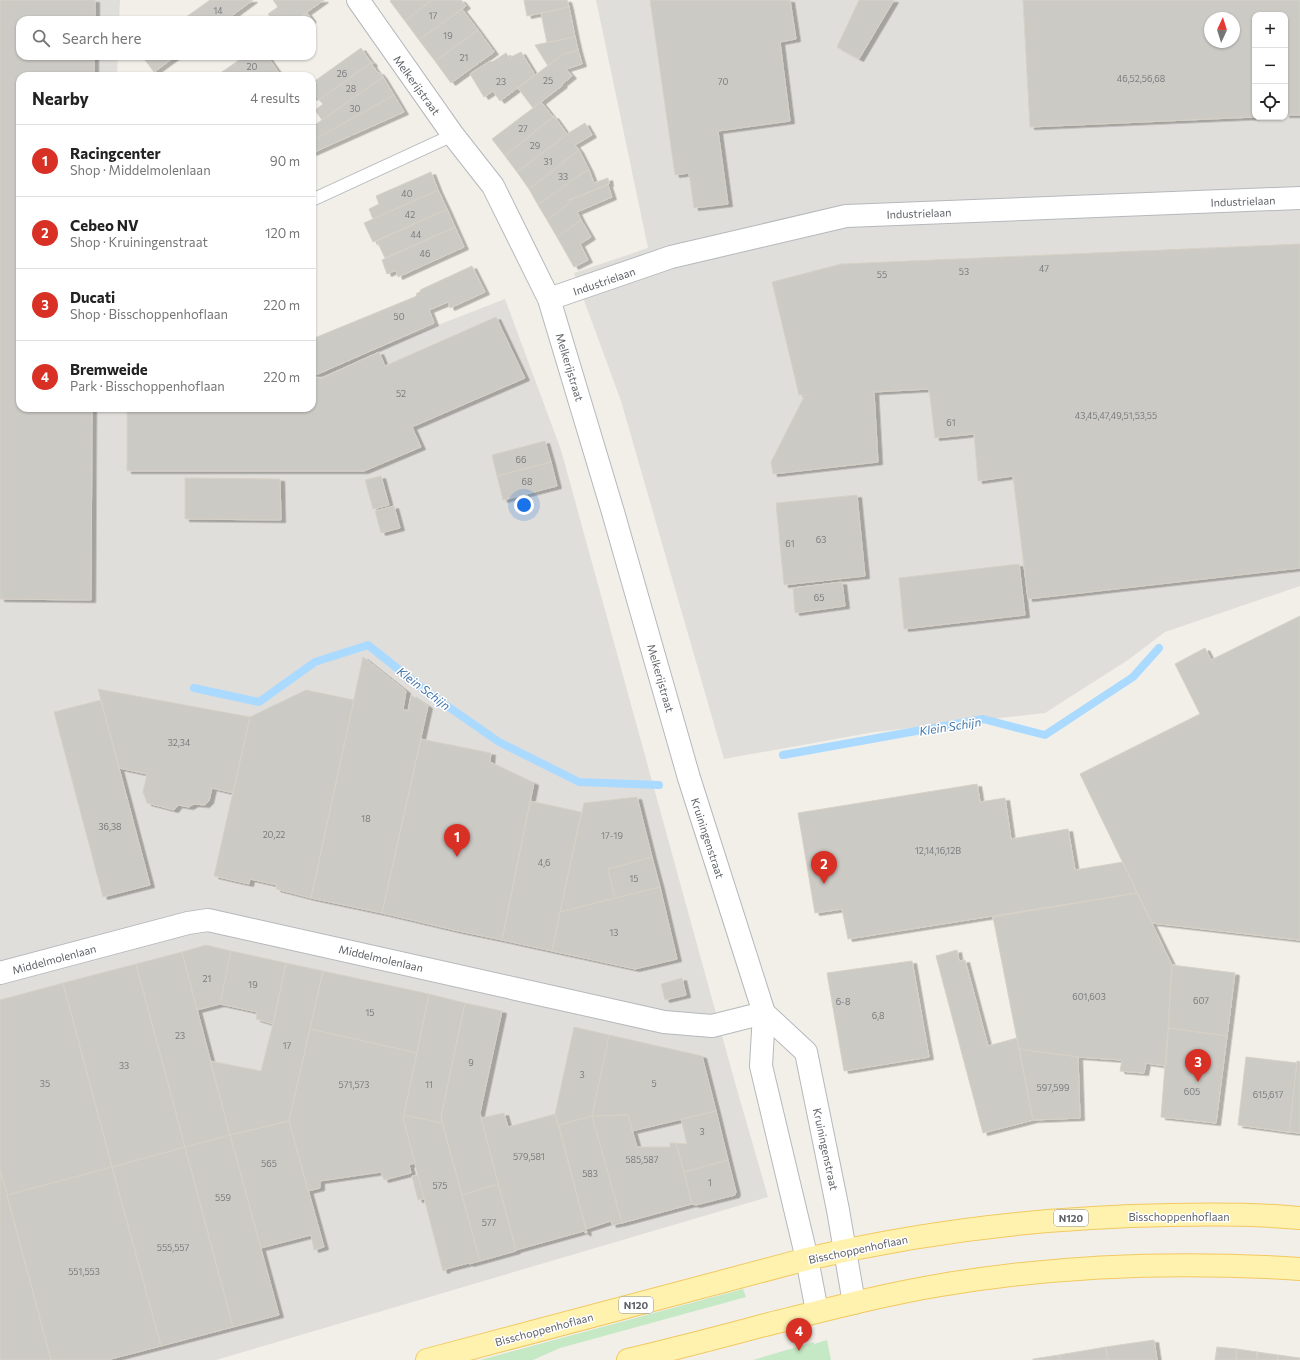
<!DOCTYPE html>
<meta charset="utf-8">
<style>
:root{--surface:#fff;--page:#f2f2f2;--text:#222;--muted:#767676;--line:#e0e0e0;--accent:#d93025}
body{margin:0;font-family:Commissioner,sans-serif;background:var(--page);color:var(--text)}
.controls{position:absolute;right:12px;top:12px;display:grid;overflow:hidden;border-radius:8px;box-shadow:0 1px 3px #0004}
.controls button{width:36px;height:36px;display:grid;place-items:center;padding:0;border:0;border-bottom:1px solid var(--line);background:var(--surface);color:var(--text);font:20px sans-serif}
.compass{position:absolute;left:1204px;top:12px;width:36px;height:36px;border-radius:50%;background:var(--surface);box-shadow:0 1px 3px #0004;rotate:4deg}
.you{position:absolute;left:524px;top:505px;width:14px;height:14px;margin:-10px;border:3px solid #fff;border-radius:50%;background:#1a73e8;box-shadow:0 0 0 6px #1a73e833}
.badge{display:grid;place-items:center;width:26px;height:26px;border-radius:50%;background:var(--accent);color:#fff;font-size:13px;font-weight:700}
.pin{position:absolute;translate:-50% -33px;filter:drop-shadow(0 1px 2px #0008)}
.pin::after{content:'';position:absolute;top:21px;width:14px;height:12px;background:inherit;clip-path:polygon(0 0,100% 0,50% 100%)}
.list{margin:0;padding:0;list-style:none}
h2{display:flex;justify-content:space-between;align-items:center;height:52px;margin:0;padding:0 16px;font-size:17px}
h2 small{font-size:13px;font-weight:400;color:var(--muted)}
.list li{display:grid;grid-template-columns:26px 1fr auto;gap:12px;align-items:center;box-sizing:border-box;height:72px;padding:0 16px;border-top:1px solid var(--line)}
.list b{display:block;font-size:15px;white-space:nowrap}
.list p{margin:0;font-size:13px;white-space:nowrap;color:var(--muted)}
.list em{font-size:13px;font-style:normal;color:var(--muted)}
.icon{flex:none;width:22px;height:22px;fill:none;stroke:currentColor;stroke-width:2;stroke-linecap:round;stroke-linejoin:round}
.map{position:relative;flex:none;width:1300px;height:1360px;overflow:hidden}
.search{position:absolute;background:var(--surface);box-shadow:0 1px 3px #0004;left:16px;top:16px;width:300px;height:44px;display:flex;align-items:center;gap:10px;box-sizing:border-box;padding:0 14px;border-radius:12px;color:var(--muted);font-size:15px}
.panel{position:absolute;background:var(--surface);box-shadow:0 1px 3px #0004;left:16px;top:72px;width:300px;height:340px;border-radius:12px}
.map>svg:first-child{display:block}
</style>
<div class="map">
<svg width="1300" height="1360" viewBox="0 0 1300 1360">
<defs>
<filter id="shadow"><feDropShadow dx="4.5" dy="2.5" stdDeviation="0" flood-color="#0004"/></filter>
</defs>
<rect width="100%" height="100%" fill="#f1efe8"/>
<path fill="#e0deda" fill-rule="evenodd" d="M0 0H120L119 20H20V56H118L117 76H20V408H312V334L325 369 505 299 561 450 734 1079 768 1197 216 1360H0Z
M596 0H1300V586L1165 632 1128 660 1045 713 875 732 724 759 621 401 574 273 648 248ZM1255 15H1285V117H1255ZM1210 18H1234V42H1210Z"/>
<path fill="#c5e8c5" d="M743 1289 746 1297 560 1348 533 1360H480Z
M827 1340 831 1360H753L814 1342V1344Z"/>
<g fill="none" stroke-linecap="round" stroke-linejoin="round">
<path stroke="#aadaff" stroke-width="8" d="M194 688 259 702 315 662 368 645 427 692 499 742 579 782 659 785
M783 755 983 719 1045 735 1133 677 1159 648"/>
</g>
<path fill="#cccac5" stroke="#d6d1c6" fill-rule="evenodd" filter="url(#shadow)" d="M0 0H95V20H20V56H94V76H20V408H92L91 600 0 599Z
M210 0H253L226 20H182Z
M273 0H324L296 20H273L268 14 278 7Z
M391 0H432L405 21 390 1Z
M432 0H461L466 6 419 40 405 21Z
M524 0H567L569 7 527 16Z
M650 0H790L796 39 780 42 790 121 718 131 728 204 694 208 689 173 675 175Z
M859 0H894L859 59 837 47Z
M1023 0H1300V115H1285V15H1255V117L1030 127ZM1210 18H1234V42H1210Z
M569 7 575 37 547 43 541 13Z
M462 9 478 30 435 61 419 40Z
M307 13 312 20H298Z
M478 30 494 52 451 83 435 61Z
M575 37 578 50 562 55 548 66 535 45Z
M361 48 370 61 372 62 319 100 316 95 312 98V83Z
M578 50 582 64 566 69 572 76 562 84 563 85 533 108 518 88 562 55Z
M521 52 535 75 500 101 493 91 484 97 470 74 490 61 492 62 506 53 509 58Z
M142 56H176L154 72Z
M245 56H267L281 76H216Z
M372 62 373 64 372 65 378 73 379 72 383 77 322 120 315 110 323 104 319 100Z
M383 77 394 95 312 141V127Z
M394 95 404 112 312 153V141Z
M541 102 553 117 505 156 492 139Z
M554 116 567 134 517 172 505 156Z
M585 123 592 135 575 145 579 150 529 189 517 172 567 134Z
M579 150 589 170 582 173 538 205 529 189Z
M589 170 594 183 608 178 609 184 569 200 571 202 547 220 538 205 582 173Z
M431 172 438 190 373 219 369 209 379 204 376 196Z
M608 185 612 197 577 212 581 220 557 237 547 220 571 202 569 200Z
M438 190 447 209 373 242 364 223Z
M447 209 455 227 385 258 377 241Z
M581 220 591 237 580 244 588 260 574 267 557 237Z
M455 227 464 247 398 277 396 270 387 274 382 260Z
M1300 244V568L1028 599 1013 476 978 481 974 434 935 438 929 389 874 392 878 462 773 474 771 462 805 395H799L772 282 841 264Z
M472 266 485 292 450 308 448 302 429 310 434 323 318 374H312V339L417 296 416 294 421 291 420 290Z
M496 317 525 378 412 427 421 447 364 471H127V408H312V378H322L379 352 385 366Z
M545 441 551 462 497 476 492 455Z
M551 462 557 486 503 500 497 476Z
M381 476 389 505 373 509 365 480Z
M185 478 280 479 281 520 185 519Z
M857 495 865 576 784 585 776 503Z
M394 506 400 528 381 533 375 511Z
M1019 564 1025 615 904 629 899 578Z
M842 582 845 606 795 613 793 588Z
M1300 616V940L1152 923 1080 774 1200 714 1175 664 1205 648 1211 660Z
M363 657 406 691 403 709 408 711 411 695 428 706 382 913 311 898Z
M98 689 250 717 233 793 212 788 209 801 205 805 194 804 189 807 178 805 174 810 147 803 143 792 147 774 119 768Z
M306 690 354 700 311 898 276 889 277 885 250 879 249 884 214 876 250 717Z
M101 700 150 885 103 897 54 712Z
M421 739 491 753 490 762 534 783 502 940 454 930 382 913Z
M977 784 980 802 1005 798 1011 839 1068 829 1075 870 1123 862 1137 893 848 939 842 909 815 913 798 813Z
M637 797 652 857 608 869 615 898 560 912 584 803Z
M530 801 581 812 552 951 502 940Z
M652 857 660 887 615 898 608 869Z
M660 887 677 959 635 969 552 951 560 912Z
M1137 893 1172 965 1166 1066 1146 1063 1144 1073 1120 1071 1122 1060 1078 1057 1019 1049 993 917Z
M206 945 231 951 220 1004 197 1010 182 952Z
M957 950 959 961 965 960 988 1046 1017 1038 1033 1120 983 1133 936 956Z
M231 951 286 963 273 1024 256 1019 257 1012 220 1004Z
M182 952 230 1135 185 1147 136 964Z
M912 961 929 1057 844 1071 827 973Z
M286 963 323 971 289 1121 230 1135 210 1061 261 1071 273 1024Z
M136 964 185 1147 112 1167 63 983Z
M1172 965 1235 973 1227 1036 1168 1028Z
M323 971 429 994 417 1053 310 1029Z
M682 978 686 995 665 1000 661 984Z
M63 983 112 1167 7 1195 0 1170V1000Z
M429 994 465 1003 441 1117 442 1123 404 1115Z
M465 1003 502 1011 480 1113 498 1184 462 1195 441 1117Z
M574 1027 609 1035 592 1116 559 1125 555 1114Z
M1168 1028 1227 1036 1216 1123 1161 1117Z
M310 1029 417 1053 403 1118 415 1163 409 1165 411 1173 384 1180 381 1172 320 1181V1188L308 1191 289 1121Z
M609 1035 702 1056 716 1111 632 1131 628 1115 592 1116Z
M1019 1049 1078 1057 1080 1118 1033 1120Z
M1246 1057 1297 1063 1289 1132 1238 1125Z
M1297 1061 1300 1062V1133L1289 1132Z
M716 1111 728 1160 684 1172 676 1143 687 1144 681 1119Z
M504 1113 508 1127 555 1114 587 1233H585L584 1231 516 1250 481 1118Z
M404 1115 442 1123 480 1261 469 1264V1263L446 1269V1270L443 1271 403 1118Z
M628 1115 637 1147H670V1143H676L692 1204 622 1223 592 1116Z
M592 1116 622 1223 612 1225 611 1221 586 1229 559 1125Z
M289 1121 324 1247 314 1250 311 1235 261 1248 230 1135Z
M230 1135 279 1315 233 1327 185 1147Z
M185 1147 233 1327 161 1346 112 1167Z
M728 1160 736 1192 735 1195 696 1205 692 1204 684 1172Z
M112 1167 161 1346 107 1360H51L7 1195Z
M0 1170 7 1195 51 1360H0Z
M418 1175 424 1199 418 1200 412 1176Z
M498 1184 516 1251 480 1261 462 1195Z
M1154 1340 1157 1360H1108L1106 1347Z
M1106 1347 1108 1360H1060L1059 1355Z
M1217 1347 1237 1349 1236 1360H1215Z
M1237 1349 1257 1352V1360H1236Z
M1257 1352 1278 1355V1360H1257Z
M1059 1355 1060 1360H1033V1359Z
M1278 1355 1300 1358V1360H1278Z"/>
<g fill="none" stroke-linecap="round" stroke-linejoin="round">
<g stroke="#b5b8bc" stroke-width="14">
<path id="lane" d="M312 200 453 135"/>
</g>
<g stroke="#b5b8bc" stroke-width="24">
<path id="street" d="M358 0 453 135 493 186 549 299 613 512 689 778 764 1013 761 1066 807 1259 817 1311
M549 299 671 257 846 216 1300 198
M0 973 188 923 208 920 664 1022 712 1026 764 1013
M764 1013 806 1052 838 1210 854 1303"/>
</g>
<g stroke="#f2c960" stroke-width="24">
<path id="primary" d="M427 1360 807 1259C926 1231 1048 1217 1170 1215 1213 1214 1257 1214 1300 1218
M628 1360C673 1349 717 1338 761 1326 821 1311 881 1295 941 1285 1060 1265 1180 1261 1300 1269"/>
</g>
<use href="#lane" stroke="#fff" stroke-width="12"/>
<use href="#street" stroke="#fff" stroke-width="22"/>
<use href="#primary" stroke="#fff2af" stroke-width="22"/>
</g>
<g text-anchor="middle" dominant-baseline="central" stroke-width="3" stroke-linejoin="round" paint-order="stroke">
<g font-size="9" fill="#7a7d7f">
<text x="218" y="10">14</text>
<text x="433" y="15">17</text>
<text x="448" y="35">19</text>
<text x="464" y="57">21</text>
<text x="252" y="66">20</text>
<text x="342" y="73">26</text>
<text x="1141" y="78">46,52,56,68</text>
<text x="548" y="80">25</text>
<text x="501" y="81">23</text>
<text x="723" y="81">70</text>
<text x="351" y="88">28</text>
<text x="355" y="108">30</text>
<text x="523" y="128">27</text>
<text x="535" y="145">29</text>
<text x="548" y="161">31</text>
<text x="563" y="176">33</text>
<text x="407" y="193">40</text>
<text x="410" y="214">42</text>
<text x="416" y="234">44</text>
<text x="425" y="253">46</text>
<text x="1044" y="268">47</text>
<text x="964" y="271">53</text>
<text x="882" y="274">55</text>
<text x="399" y="316">50</text>
<text x="401" y="393">52</text>
<text x="1116" y="415">43,45,47,49,51,53,55</text>
<text x="951" y="422">61</text>
<text x="521" y="459">66</text>
<text x="527" y="481">68</text>
<text x="821" y="539">63</text>
<text x="790" y="543">61</text>
<text x="819" y="597">65</text>
<text x="179" y="742">32,34</text>
<text x="366" y="818">18</text>
<text x="110" y="826">36,38</text>
<text x="274" y="834">20,22</text>
<text x="612" y="835">17-19</text>
<text x="938" y="850">12,14,16,12B</text>
<text x="544" y="862">4,6</text>
<text x="634" y="878">15</text>
<text x="614" y="932">13</text>
<text x="207" y="978">21</text>
<text x="253" y="984">19</text>
<text x="1089" y="996">601,603</text>
<text x="1201" y="1000">607</text>
<text x="843" y="1001">6-8</text>
<text x="370" y="1012">15</text>
<text x="878" y="1015">6,8</text>
<text x="180" y="1035">23</text>
<text x="287" y="1045">17</text>
<text x="471" y="1062">9</text>
<text x="124" y="1065">33</text>
<text x="582" y="1074">3</text>
<text x="45" y="1083">35</text>
<text x="654" y="1083">5</text>
<text x="354" y="1084">571,573</text>
<text x="429" y="1084">11</text>
<text x="1053" y="1087">597,599</text>
<text x="1192" y="1091">605</text>
<text x="1268" y="1094">615,617</text>
<text x="702" y="1131">3</text>
<text x="529" y="1156">579,581</text>
<text x="642" y="1159">585,587</text>
<text x="269" y="1163">565</text>
<text x="590" y="1173">583</text>
<text x="710" y="1182">1</text>
<text x="440" y="1185">575</text>
<text x="223" y="1197">559</text>
<text x="489" y="1222">577</text>
<text x="173" y="1247">555,557</text>
<text x="84" y="1271">551,553</text>
</g>
<g fill="#fff" stroke="#8f9295" stroke-width="1">
<rect x="1054" y="1210" width="34" height="16" rx="3"/>
<rect x="619" y="1297" width="34" height="16" rx="3"/>
</g>
<g font-size="10" font-weight="bold" fill="#5f6368">
<text x="1071" y="1218">N120</text>
<text x="636" y="1305">N120</text>
</g>
<g font-size="11" fill="#5f6368" stroke="#fff">
<text transform="translate(417 85) rotate(54)">Melkerijstraat</text>
<text transform="translate(1243 201) rotate(-2)">Industrielaan</text>
<text transform="translate(919 213) rotate(-2)">Industrielaan</text>
<text transform="translate(604 281) rotate(-19)">Industrielaan</text>
<text transform="translate(570 367) rotate(73)">Melkerijstraat</text>
<text transform="translate(661 678) rotate(74)">Melkerijstraat</text>
<text transform="translate(708 838) rotate(72)">Kruiningenstraat</text>
<text transform="translate(381 958) rotate(13)">Middelmolenlaan</text>
<text transform="translate(54 959) rotate(-15)">Middelmolenlaan</text>
<text transform="translate(826 1149) rotate(78)">Kruiningenstraat</text>
<text x="1179" y="1216">Bisschoppenhoflaan</text>
<text transform="translate(858 1249) rotate(-12)">Bisschoppenhoflaan</text>
<text transform="translate(544 1329) rotate(-15)">Bisschoppenhoflaan</text>
</g>
<g font-size="12" font-style="italic" fill="#4174aa" stroke="#fff">
<text transform="translate(424 688) rotate(37)">Klein Schijn</text>
<text transform="translate(950 726) rotate(-9)">Klein Schijn</text>
</g>
</g>
</svg>
<div class="controls">
<button>+</button>
<button>−</button>
<button><svg class="icon" aria-label="locate" viewBox="0 0 24 24"><circle cx="12" cy="12" r="6"/><path d="M12 2v4M12 18v4M2 12h4M18 12h4"/></svg></button>
</div>
<svg class="compass" viewBox="-18 -18 36 36"><path d="M0-13l5 13h-10z" fill="#e53935"/><path d="M0 13l5-13h-10z" fill="#767676"/></svg>
<div class="you"></div>
<div class="pin badge" style="left:457px;top:857px">1</div>
<div class="pin badge" style="left:824px;top:884px">2</div>
<div class="pin badge" style="left:1198px;top:1082px">3</div>
<div class="pin badge" style="left:799px;top:1351px">4</div>
<div class="search"><svg class="icon" aria-label="search" viewBox="0 0 24 24"><circle cx="10" cy="10" r="6"/><path d="M15 15l6 6"/></svg>Search here</div>
<section class="panel">
<h2>Nearby<small>4 results</small></h2>
<ul class="list">
<li><span class="badge">1</span><div><b>Racingcenter</b><p>Shop · Middelmolenlaan</p></div><em>90 m</em></li>
<li><span class="badge">2</span><div><b>Cebeo NV</b><p>Shop · Kruiningenstraat</p></div><em>120 m</em></li>
<li><span class="badge">3</span><div><b>Ducati</b><p>Shop · Bisschoppenhoflaan</p></div><em>220 m</em></li>
<li><span class="badge">4</span><div><b>Bremweide</b><p>Park · Bisschoppenhoflaan</p></div><em>220 m</em></li>
</ul>
</section>
</div>
